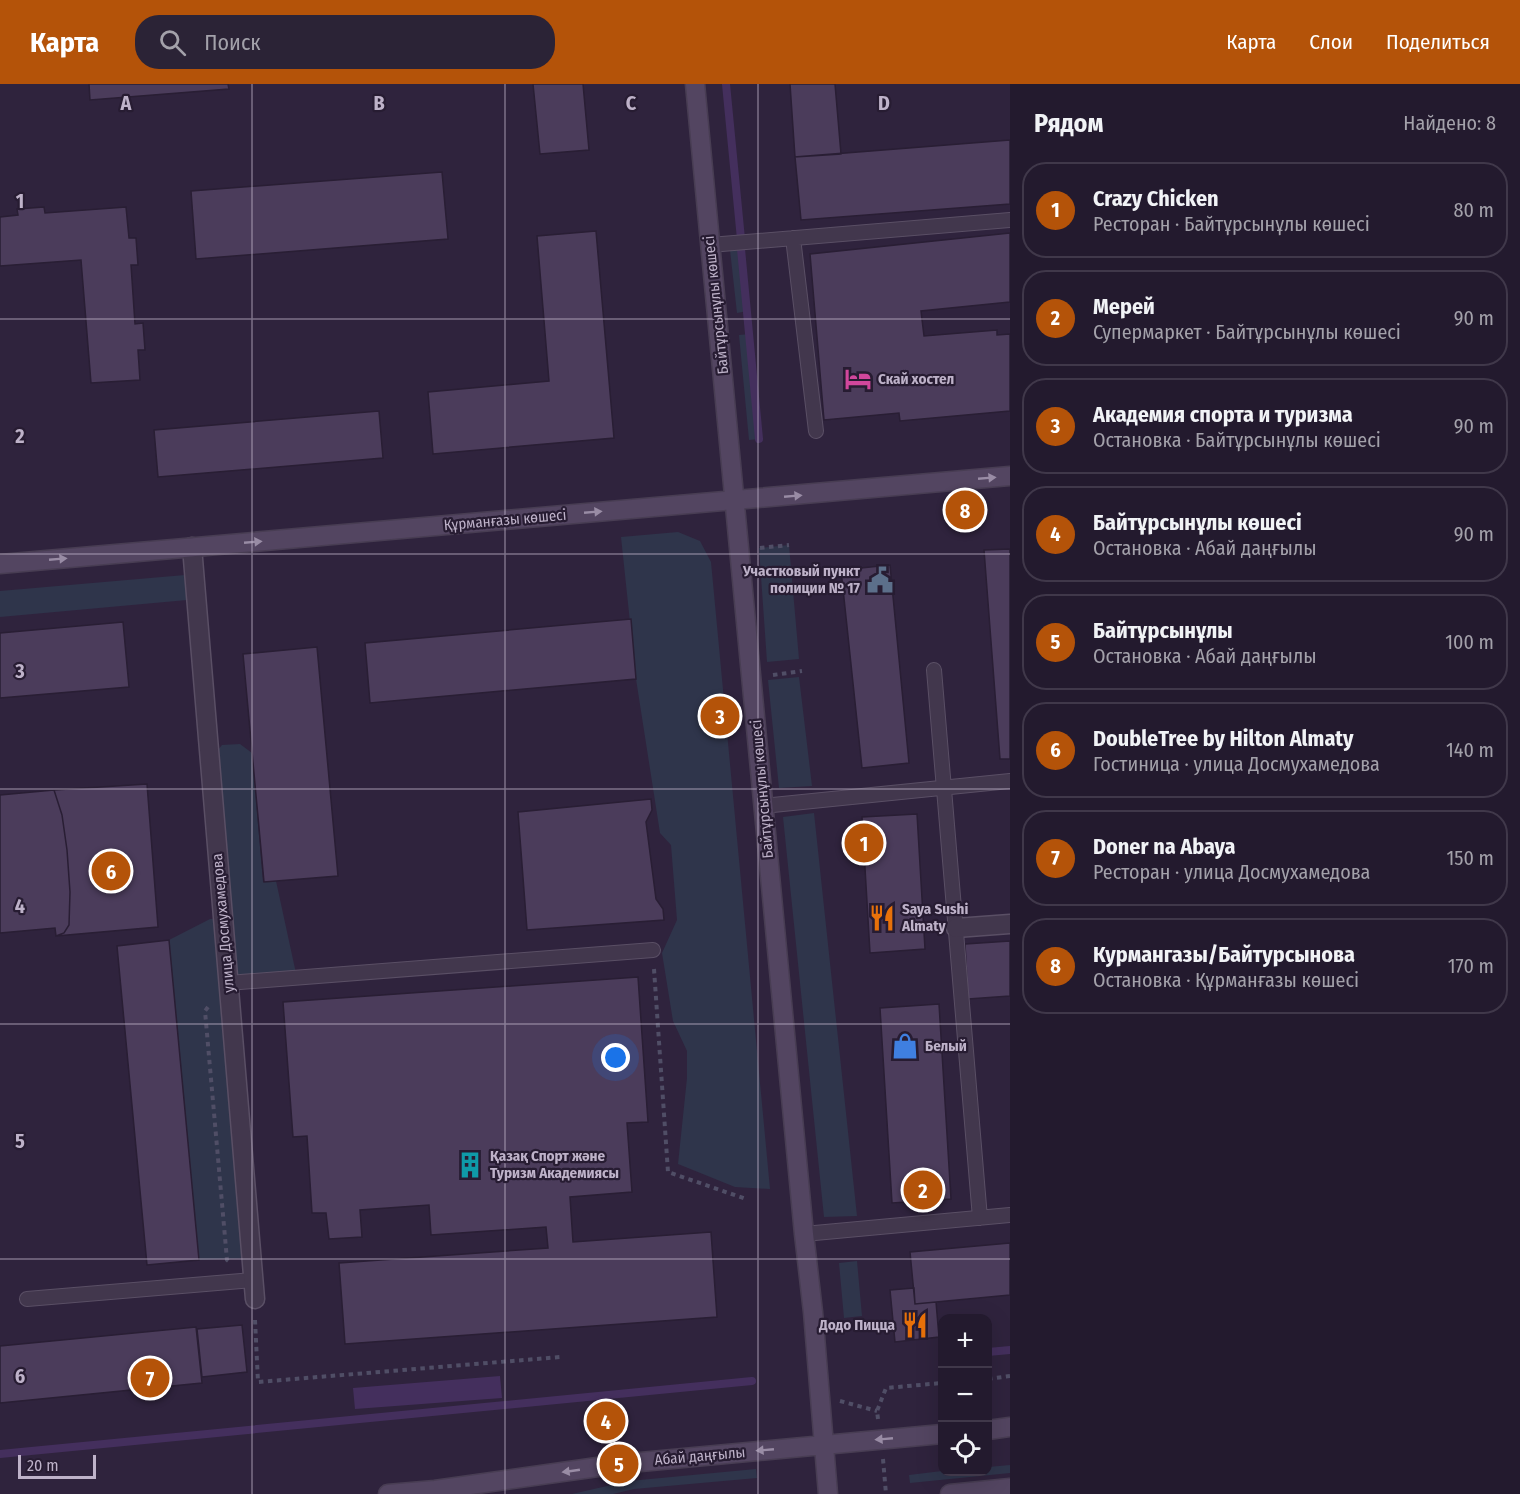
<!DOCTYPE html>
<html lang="ru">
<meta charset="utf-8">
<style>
:root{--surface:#231a2e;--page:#2b2336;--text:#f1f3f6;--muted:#a3a1aa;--line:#40384a;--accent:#b45309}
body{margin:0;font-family:"Fira Sans Condensed",sans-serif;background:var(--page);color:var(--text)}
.controls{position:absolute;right:18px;bottom:18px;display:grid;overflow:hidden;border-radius:12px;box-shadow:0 6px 24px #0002}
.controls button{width:54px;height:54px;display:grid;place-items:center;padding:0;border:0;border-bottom:2px solid var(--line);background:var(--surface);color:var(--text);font:30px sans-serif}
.scale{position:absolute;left:18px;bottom:15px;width:78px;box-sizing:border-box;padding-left:6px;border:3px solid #beb2c9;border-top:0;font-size:16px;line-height:21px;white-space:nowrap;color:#beb2c9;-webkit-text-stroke:4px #271c32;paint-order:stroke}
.you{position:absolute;left:616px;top:974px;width:21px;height:21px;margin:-15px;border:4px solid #fff;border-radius:50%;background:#1a73e8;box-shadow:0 0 0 9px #1a73e833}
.badge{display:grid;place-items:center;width:39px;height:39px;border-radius:50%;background:var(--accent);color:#fff;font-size:20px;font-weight:700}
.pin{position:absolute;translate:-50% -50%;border:3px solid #fff;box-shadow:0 2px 6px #0006}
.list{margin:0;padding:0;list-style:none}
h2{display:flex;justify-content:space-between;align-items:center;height:78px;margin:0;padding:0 24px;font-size:26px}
h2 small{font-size:20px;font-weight:400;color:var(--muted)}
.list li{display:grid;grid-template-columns:39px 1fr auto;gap:18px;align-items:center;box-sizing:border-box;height:96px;margin:0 12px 12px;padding:0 12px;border:2px solid var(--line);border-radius:24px}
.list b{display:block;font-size:22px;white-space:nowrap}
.list p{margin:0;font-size:20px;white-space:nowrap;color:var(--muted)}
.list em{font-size:20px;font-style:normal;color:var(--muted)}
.icon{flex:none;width:33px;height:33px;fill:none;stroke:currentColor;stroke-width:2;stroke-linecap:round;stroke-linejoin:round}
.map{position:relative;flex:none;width:1010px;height:1410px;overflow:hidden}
header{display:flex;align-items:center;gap:36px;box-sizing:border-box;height:84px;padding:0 30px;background:var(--accent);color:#fff}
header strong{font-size:28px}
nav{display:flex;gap:33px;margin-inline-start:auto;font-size:21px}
.search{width:420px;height:54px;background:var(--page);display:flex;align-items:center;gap:15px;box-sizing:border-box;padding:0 21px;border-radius:24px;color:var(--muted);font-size:22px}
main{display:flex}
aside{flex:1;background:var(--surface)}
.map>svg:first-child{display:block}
</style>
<header>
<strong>Карта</strong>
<div class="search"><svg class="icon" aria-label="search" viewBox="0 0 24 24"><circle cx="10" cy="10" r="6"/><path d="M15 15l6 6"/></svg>Поиск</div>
<nav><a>Карта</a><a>Слои</a><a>Поделиться</a></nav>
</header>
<main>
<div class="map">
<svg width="1010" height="1410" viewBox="0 0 1010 1410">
<rect width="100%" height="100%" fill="#2f233d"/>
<path fill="#2f354b" d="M741 165 748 227 737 229 730 166Z
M750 250 759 355 749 356 739 251Z
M678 448 700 457 711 478 770 1105 735 1103 678 1080 687 994V967L673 937 662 869 677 836 671 761 660 749 636 595 621 453Z
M789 461 799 575 767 578 759 464Z
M185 491 187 516 0 533V507Z
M799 593 812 702 779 704 768 596Z
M240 660 252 669 263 798 276 797 297 894 228 899 251 1174 199 1176 169 856 210 835H220L210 676 222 661Z
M814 729 857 1132 824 1133 783 733Z
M857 1177 862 1232 844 1234 839 1179Z
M1010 1381V1389L910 1399 909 1391 942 1387 988 1388V1383Z
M756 1385 757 1394 634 1405 613 1410H572L629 1397Z"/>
<path fill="#442f5d" d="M500 1292 502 1314 355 1325 353 1304Z"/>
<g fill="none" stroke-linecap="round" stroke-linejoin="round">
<path stroke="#442f5d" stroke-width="8" d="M726 0 741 155
M741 165 759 355
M988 1268 1010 1266
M0 1370 752 1297"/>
</g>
<path fill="#4b3c5b" stroke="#291e34" stroke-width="1.5" d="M89 0H228L229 5 90 16Z
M533 0H583L589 66 540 70Z
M790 0H835L841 70 795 73Z
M1010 56V120L801 136 795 73Z
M442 88 448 155 196 175 191 107Z
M44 123 45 129 126 123 129 154H136L138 181H131L135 240 143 239 145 266H138L140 296 91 299 81 176 0 182V133L18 131 17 125Z
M596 147 614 354 433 370 428 308 549 297 537 152Z
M1010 149V218L921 227 924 252 997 246V251L1010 250V327L900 337 899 329 824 336 810 170Z
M379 327 383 374 158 393 154 346Z
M1010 465V675H1000L984 466Z
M890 481 909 679 862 684 841 486Z
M631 535 636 595 370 619 365 559Z
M123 538 129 603 0 614V549Z
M317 563 338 792 264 798 243 570Z
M147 700 158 843 56 852 64 849 69 841 70 808 67 766 62 731 54 706Z
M54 706 62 731 67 766 70 808 69 841 64 849 56 852 55 844 0 849V711Z
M651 715 652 726 646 738 656 815 663 825 664 836 527 846 518 728Z
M917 730 925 865 870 869 862 733Z
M169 856 199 1176 147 1181 117 862Z
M1010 857V912L968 915 965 860Z
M638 893 648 1038 627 1039 632 1108 570 1113 573 1158 711 1148 717 1233 345 1260 339 1179 548 1164 546 1143 431 1151 429 1121 360 1126 362 1153 329 1155 326 1129H312L307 1052 293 1053 283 918Z
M939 920 951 1115 892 1119 880 924Z
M1010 1159V1211L915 1220 910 1168Z
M914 1204 915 1220 936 1218 939 1253 895 1258 890 1206Z
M242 1241 247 1288 202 1293 197 1245Z
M196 1243 202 1299 0 1319V1262Z"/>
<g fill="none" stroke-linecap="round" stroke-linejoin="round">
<g stroke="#5a4f65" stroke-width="16">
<path id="lane" d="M793 154 816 347
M710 161 1010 136
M934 586 980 1134
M763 722 1010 697
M228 899 653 866
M804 1150 1010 1131
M27 1215 253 1196"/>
</g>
<g stroke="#5a4f65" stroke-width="21">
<path id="street" d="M192 463 255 1215
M956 844 1010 840"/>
</g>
<g stroke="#483d53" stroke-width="21">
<path id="secondary" d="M695 0 804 1150 813 1228 828 1410
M0 480 1010 392
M988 1346 1010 1343
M388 1410 435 1406 619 1380 942 1350
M950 1410 1010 1404"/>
</g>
<path stroke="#504e66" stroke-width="4" stroke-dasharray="4.5 4.5" stroke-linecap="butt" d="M760 464 789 461
M773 591 802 587
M654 885 668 1088 746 1115
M208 923 205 927 227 1176 231 1179
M255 1236 258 1298 560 1273
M988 1295 1010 1292
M840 1317 877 1327
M878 1335 877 1327 886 1304 942 1299
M883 1375 886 1410"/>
<use href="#lane" stroke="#42374d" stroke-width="14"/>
<use href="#street" stroke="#42374d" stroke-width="18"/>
<use href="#secondary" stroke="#534561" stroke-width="18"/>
</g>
<defs><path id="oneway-solid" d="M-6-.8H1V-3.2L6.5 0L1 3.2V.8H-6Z" transform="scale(1.5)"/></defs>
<g fill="#998ca5">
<use href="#oneway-solid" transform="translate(987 394) rotate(-5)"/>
<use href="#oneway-solid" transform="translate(793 412) rotate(-5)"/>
<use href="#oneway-solid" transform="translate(593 428) rotate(-5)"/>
<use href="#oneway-solid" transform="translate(253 458) rotate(-5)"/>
<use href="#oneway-solid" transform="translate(58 475) rotate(-5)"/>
<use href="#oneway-solid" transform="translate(884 1355) rotate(175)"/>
<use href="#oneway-solid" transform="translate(765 1366) rotate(175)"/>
<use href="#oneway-solid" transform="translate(571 1387) rotate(172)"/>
</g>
<path fill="none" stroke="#beb2c9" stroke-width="1.5" stroke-opacity="0.55" d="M252 0V1410M505 0V1410M758 0V1410M0 235H1010M0 470H1010M0 705H1010M0 940H1010M0 1175H1010"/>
<defs>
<g id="hotel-bare" transform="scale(2.07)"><path d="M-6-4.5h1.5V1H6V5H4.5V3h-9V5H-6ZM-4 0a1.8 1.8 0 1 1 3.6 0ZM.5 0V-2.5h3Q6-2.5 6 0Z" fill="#d1479c" stroke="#271c32" stroke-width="2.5" paint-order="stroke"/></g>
<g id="civic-bare" transform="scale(2.07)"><path d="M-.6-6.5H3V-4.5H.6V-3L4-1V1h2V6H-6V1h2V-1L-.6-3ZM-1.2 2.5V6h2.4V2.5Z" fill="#5c6f8a" stroke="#271c32" stroke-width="2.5" paint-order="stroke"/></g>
<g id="restaurant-bare" transform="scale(2.07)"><path d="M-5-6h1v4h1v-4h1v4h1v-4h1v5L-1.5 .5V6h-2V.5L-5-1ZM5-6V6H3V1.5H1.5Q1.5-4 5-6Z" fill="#e8710a" stroke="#271c32" stroke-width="2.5" paint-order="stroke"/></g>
<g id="shop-bare" transform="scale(2.07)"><path d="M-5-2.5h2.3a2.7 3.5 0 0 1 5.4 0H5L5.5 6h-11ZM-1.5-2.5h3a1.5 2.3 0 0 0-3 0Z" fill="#3f7fe0" stroke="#271c32" stroke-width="2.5" paint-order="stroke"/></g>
<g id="building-bare" transform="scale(2.07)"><path d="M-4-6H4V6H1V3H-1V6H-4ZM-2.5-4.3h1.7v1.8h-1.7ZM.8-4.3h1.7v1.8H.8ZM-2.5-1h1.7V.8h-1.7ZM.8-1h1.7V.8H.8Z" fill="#0f9aa8" stroke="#271c32" stroke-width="2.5" paint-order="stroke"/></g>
</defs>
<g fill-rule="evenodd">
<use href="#hotel-bare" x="858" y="295"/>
<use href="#civic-bare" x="880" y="496"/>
<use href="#restaurant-bare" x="882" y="834"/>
<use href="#shop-bare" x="905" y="962"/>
<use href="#building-bare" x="470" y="1081"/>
<use href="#restaurant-bare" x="915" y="1241"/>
</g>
<g text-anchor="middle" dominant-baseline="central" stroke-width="4.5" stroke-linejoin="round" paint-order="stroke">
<g font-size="15" fill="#beb2c9" stroke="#271c32">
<text transform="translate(716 221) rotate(-96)">Байтұрсынұлы көшесі</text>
<text transform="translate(505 436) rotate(-5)">Құрманғазы көшесі</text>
<text transform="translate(762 705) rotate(-95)">Байтұрсынұлы көшесі</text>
<text transform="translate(223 839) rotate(-95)">улица Досмухамедова</text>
<text transform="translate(700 1372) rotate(-5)">Абай даңғылы</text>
</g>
<g font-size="15" font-weight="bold" fill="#beb2c9" stroke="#271c32" text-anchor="start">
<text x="878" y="295">Скай хостел</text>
<text x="860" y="487" text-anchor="end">Участковый пункт<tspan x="860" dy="17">полиции № 17</tspan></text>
<text x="902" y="825">Saya Sushi<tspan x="902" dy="17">Almaty</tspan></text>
<text x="925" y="962">Белый</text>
<text x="490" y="1072">Қазақ Спорт және<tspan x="490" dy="17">Туризм Академиясы</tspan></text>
<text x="895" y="1241" text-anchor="end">Додо Пицца</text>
</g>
</g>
<g font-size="20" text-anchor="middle" font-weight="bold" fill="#beb2c9" stroke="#271c32" stroke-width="4.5" stroke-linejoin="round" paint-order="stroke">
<text x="126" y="26">A</text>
<text x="379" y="26">B</text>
<text x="631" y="26">C</text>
<text x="884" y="26">D</text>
<text x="20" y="124">1</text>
<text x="20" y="359">2</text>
<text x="20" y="594">3</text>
<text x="20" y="829">4</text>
<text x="20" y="1064">5</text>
<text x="20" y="1299">6</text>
</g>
</svg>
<div class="controls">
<button>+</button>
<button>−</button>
<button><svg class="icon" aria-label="locate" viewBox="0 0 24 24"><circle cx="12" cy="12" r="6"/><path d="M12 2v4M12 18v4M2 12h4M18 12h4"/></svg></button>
</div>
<div class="scale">20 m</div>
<div class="you"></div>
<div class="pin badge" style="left:864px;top:759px">1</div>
<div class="pin badge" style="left:923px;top:1106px">2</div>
<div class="pin badge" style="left:720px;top:632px">3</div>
<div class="pin badge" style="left:606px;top:1337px">4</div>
<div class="pin badge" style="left:619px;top:1380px">5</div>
<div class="pin badge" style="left:111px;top:787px">6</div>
<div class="pin badge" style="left:150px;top:1294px">7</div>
<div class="pin badge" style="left:965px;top:426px">8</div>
</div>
<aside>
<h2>Рядом<small>Найдено: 8</small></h2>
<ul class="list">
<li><span class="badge">1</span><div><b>Crazy Chicken</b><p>Ресторан · Байтұрсынұлы көшесі</p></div><em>80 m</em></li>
<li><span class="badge">2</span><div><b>Мерей</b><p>Супермаркет · Байтұрсынұлы көшесі</p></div><em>90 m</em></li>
<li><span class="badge">3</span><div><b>Академия спорта и туризма</b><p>Остановка · Байтұрсынұлы көшесі</p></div><em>90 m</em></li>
<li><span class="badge">4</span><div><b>Байтұрсынұлы көшесі</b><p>Остановка · Абай даңғылы</p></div><em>90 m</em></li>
<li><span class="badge">5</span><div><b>Байтұрсынұлы</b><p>Остановка · Абай даңғылы</p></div><em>100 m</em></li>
<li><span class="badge">6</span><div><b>DoubleTree by Hilton Almaty</b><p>Гостиница · улица Досмухамедова</p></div><em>140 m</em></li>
<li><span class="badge">7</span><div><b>Doner na Abaya</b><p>Ресторан · улица Досмухамедова</p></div><em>150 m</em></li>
<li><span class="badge">8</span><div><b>Курмангазы/Байтурсынова</b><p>Остановка · Құрманғазы көшесі</p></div><em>170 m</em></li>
</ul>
</aside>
</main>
